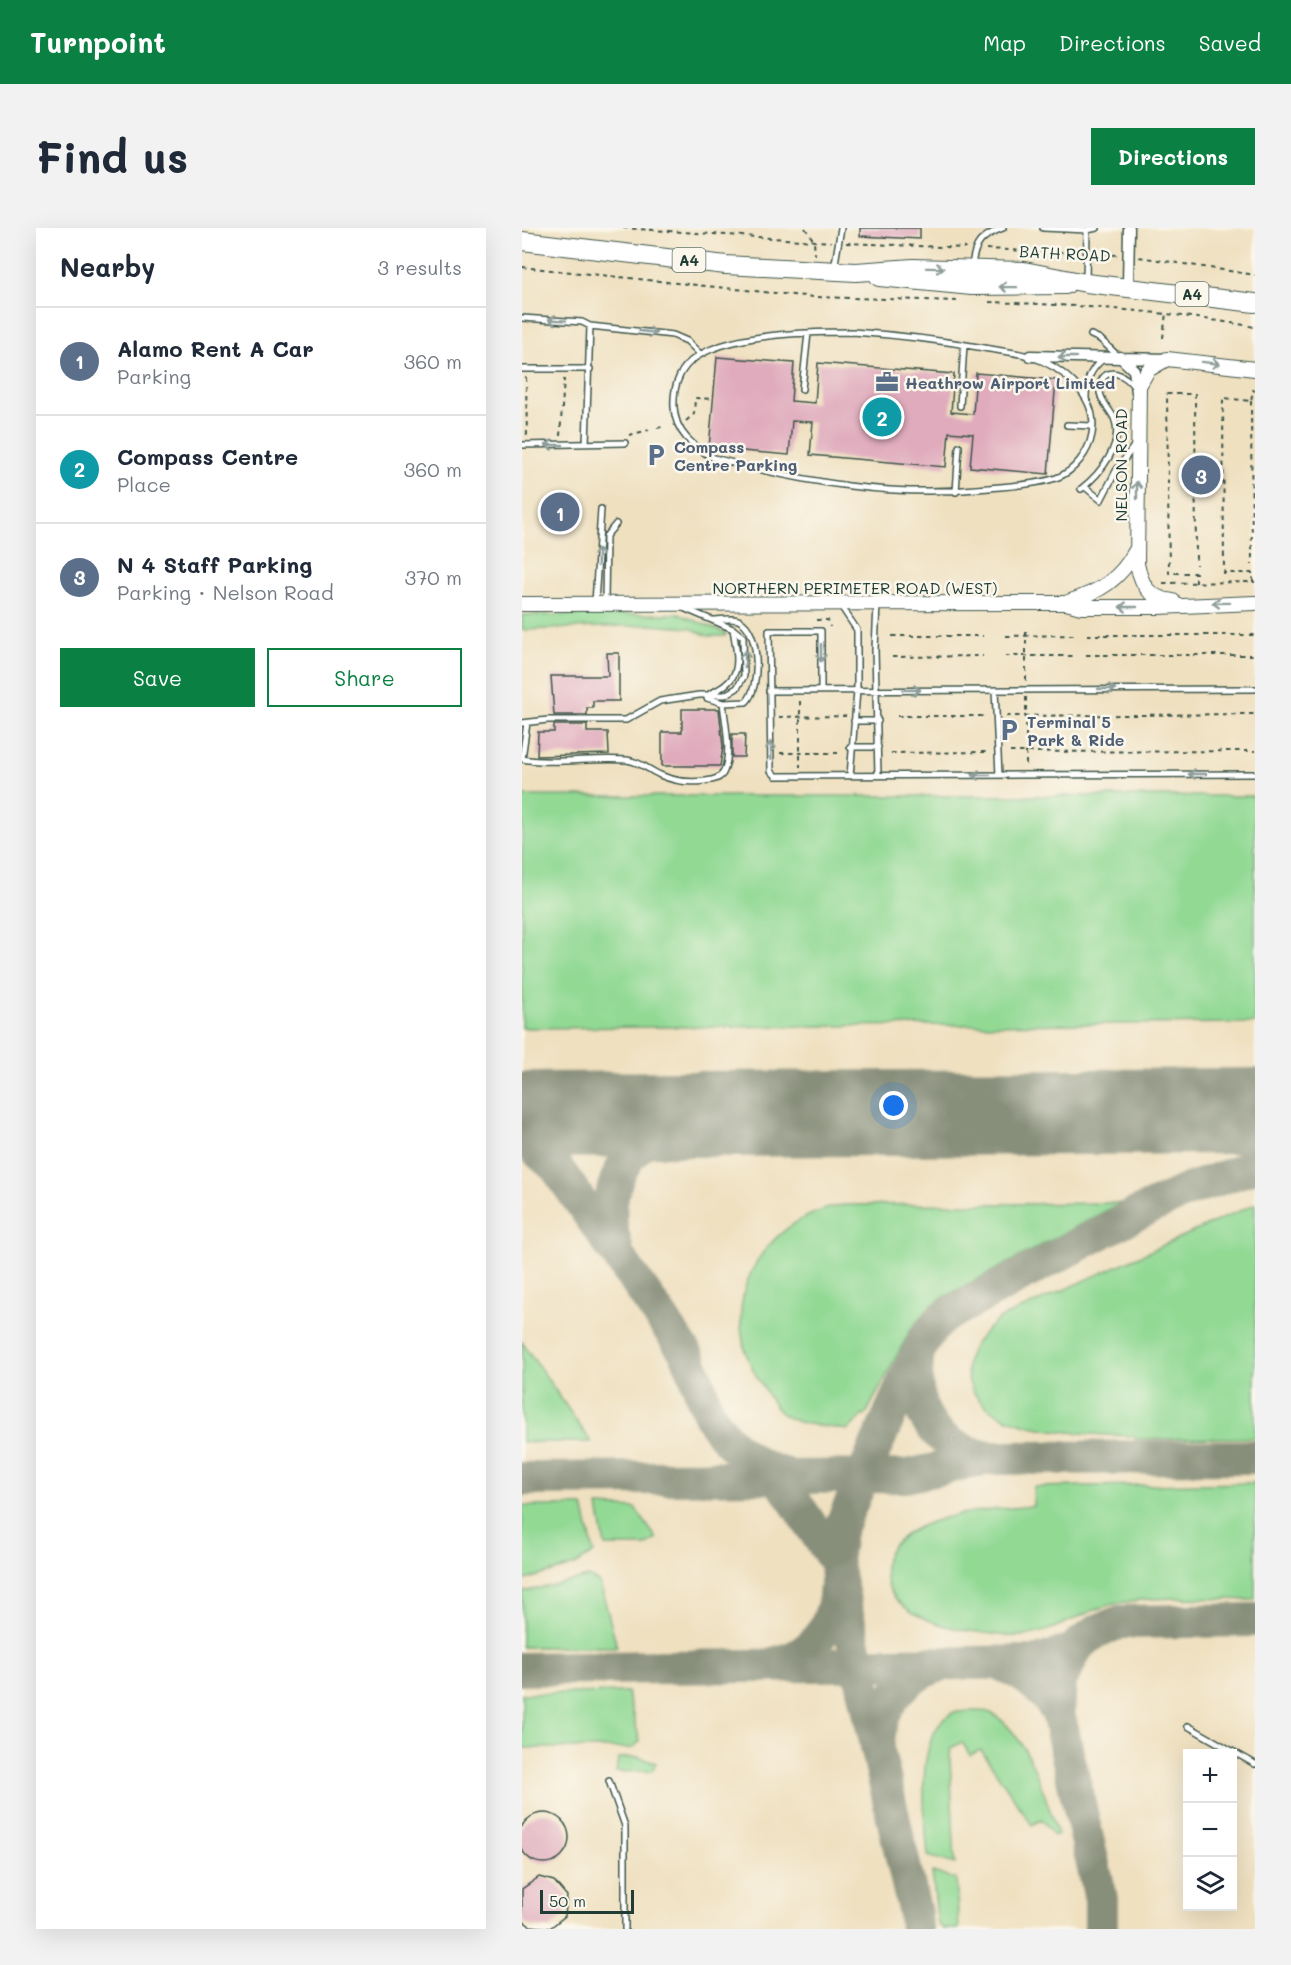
<!DOCTYPE html>
<meta charset="utf-8">
<style>
:root{--surface:#fff;--page:#f2f2f3;--text:#1f2937;--muted:#747a83;--line:#e0e1e3;--accent:#0b8043}
body{margin:0;font-family:Mali,sans-serif;background:var(--page);color:var(--text)}
.controls{position:absolute;right:18px;bottom:18px;display:grid;overflow:hidden;border-radius:0px;box-shadow:0 6px 24px #0002}
.controls button{width:54px;height:54px;display:grid;place-items:center;padding:0;border:0;border-bottom:2px solid var(--line);background:var(--surface);color:var(--text);font:30px sans-serif}
.scale{position:absolute;left:18px;bottom:15px;width:94px;box-sizing:border-box;padding-left:6px;border:3px solid #1f3d34;border-top:0;font-size:16px;line-height:21px;white-space:nowrap;color:#1f3d34;-webkit-text-stroke:4px #fbf7ec;paint-order:stroke}
.you{position:absolute;left:372px;top:878px;width:21px;height:21px;margin:-15px;border:4px solid #fff;border-radius:50%;background:#1a73e8;box-shadow:0 0 0 9px #1a73e833}
.badge{display:grid;place-items:center;width:39px;height:39px;border-radius:50%;background:var(--accent);color:#fff;font-size:20px;font-weight:700}
.pin{position:absolute;translate:-50% -50%;border:3px solid #fff;box-shadow:0 2px 6px #0006}
.list{margin:0;padding:0;list-style:none}
h2{display:flex;justify-content:space-between;align-items:center;height:78px;margin:0;padding:0 24px;font-size:26px}
h2 small{font-size:20px;font-weight:400;color:var(--muted)}
.list li{display:grid;grid-template-columns:39px 1fr auto;gap:18px;align-items:center;box-sizing:border-box;height:108px;padding:0 24px;border-top:2px solid var(--line)}
.list b{display:block;font-size:22px;white-space:nowrap}
.list p{margin:0;font-size:20px;white-space:nowrap;color:var(--muted)}
.list em{font-size:20px;font-style:normal;color:var(--muted)}
.actions{display:flex;gap:12px;padding:18px 24px}
.actions a{flex:1;padding:14px 0;border:2px solid var(--accent);border-radius:0px;text-align:center;font-size:21px;color:var(--accent)}
.actions .main{background:var(--accent);color:#fff}
.icon{flex:none;width:33px;height:33px;fill:none;stroke:currentColor;stroke-width:2;stroke-linecap:round;stroke-linejoin:round}
.map{position:relative;flex:none;width:733px;height:1701px;overflow:hidden;border-radius:0px}
header{display:flex;align-items:center;gap:36px;box-sizing:border-box;height:84px;padding:0 30px;background:var(--accent);color:#fff}
header strong{font-size:28px}
nav{display:flex;gap:33px;margin-inline-start:auto;font-size:21px}
.intro{display:flex;align-items:center;justify-content:space-between;box-sizing:border-box;height:144px;padding:0 36px}
h1{margin:0;font-size:42px}
.button{padding:15px 27px;border-radius:0px;background:var(--accent);color:#fff;font-size:21px;font-weight:700}
main{display:flex;gap:36px;padding:0 36px}
aside{flex:1;background:var(--surface);border-radius:0px;box-shadow:0 6px 24px #0002}
.map>svg:first-child{display:block}
</style>
<header>
<strong>Turnpoint</strong>
<nav><a>Map</a><a>Directions</a><a>Saved</a></nav>
</header>
<div class="intro"><h1>Find us</h1><a class="button">Directions</a></div>
<main>
<aside>
<h2>Nearby<small>3 results</small></h2>
<ul class="list">
<li><span class="badge" style="background:#5c6f8a">1</span><div><b>Alamo Rent A Car</b><p>Parking</p></div><em>360 m</em></li>
<li><span class="badge" style="background:#0f9aa8">2</span><div><b>Compass Centre</b><p>Place</p></div><em>360 m</em></li>
<li><span class="badge" style="background:#5c6f8a">3</span><div><b>N 4 Staff Parking</b><p>Parking · Nelson Road</p></div><em>370 m</em></li>
</ul>
<div class="actions"><a class="main">Save</a><a>Share</a></div>
</aside>
<div class="map">
<svg width="733" height="1701" viewBox="0 0 733 1701">
<rect width="100%" height="100%" fill="#fbf7ec"/>
<filter id="ink" filterUnits="userSpaceOnUse"><feTurbulence type="fractalNoise" baseFrequency=".0167" numOctaves="2"/><feDisplacementMap in="SourceGraphic" scale="12" xChannelSelector="R" yChannelSelector="G"/><feConvolveMatrix kernelMatrix="1 2 1 2 8 2 1 2 1" color-interpolation-filters="sRGB"/></filter>
<filter id="wash" filterUnits="userSpaceOnUse"><feTurbulence type="fractalNoise" baseFrequency=".008" numOctaves="4" result="noise"/><feDisplacementMap in="SourceGraphic" scale="24" xChannelSelector="R" yChannelSelector="G"/><feGaussianBlur stdDeviation="1.35" result="paint"/><feColorMatrix in="noise" values="0 0 0 0 0 0 0 0 0 0 0 0 0 0 0 0 0 1.4 0 .05"/><feComposite in="paint" operator="in"/></filter>
<g filter="url(#wash)">
<rect width="100%" height="100%" fill="#efe0c0"/>
<path fill="#92d994" stroke="#588b64" stroke-width="1.5" d="M157 386 204 405 203 408H186L168 400 128 397 0 402V387Z
M0 568H733V795L0 800Z
M599 975 418 1071 389 1101 343 1188 341 1187 326 1202C307 1198 275 1198 260 1186 251 1179 245 1165 239 1156 190 1080 235 992 321 977Z
M733 976V1210L613 1211 612 1208C567 1206 467 1207 448 1157 437 1128 456 1109 477 1091Z
M0 1114 69 1214H0Z
M733 1255V1372C689 1371 635 1367 592 1376 561 1382 531 1407 498 1408 487 1409 474 1406 462 1405 426 1401 365 1388 363 1343 362 1323 372 1314 388 1304 423 1283 471 1282 511 1278L512 1259Z
M0 1278H61L72 1325 53 1337 0 1353Z
M76 1278 113 1280 135 1311 124 1318H83Z
M67 1349 78 1355 95 1419H0V1364Z
M105 1464 118 1513 111 1520H0V1466Z
M432 1484C442 1484 460 1481 469 1485 506 1505 524 1570 536 1607L532 1608 520 1591 510 1597 459 1522 448 1527 440 1514 429 1520 428 1530 433 1636 406 1628C403 1589 390 1506 432 1484Z
M116 1529 134 1535 130 1543 94 1544 96 1530Z
M410 1644 434 1651 437 1701H420V1698L416 1697Z"/>
<g fill="none" stroke-linecap="round" stroke-linejoin="round">
<path stroke="#878e7a" stroke-width="34" d="M0 910 34 939 162 1122C172 1139 176 1155 182 1173 195 1208 226 1237 262 1246
M94 1019C79 973 95 925 140 902 154 895 169 892 183 886
M395 1133C389 1187 415 1220 468 1230
M243 1239 263 1259 313 1333 393 1686 394 1701
M0 1251 384 1248 468 1230 733 1229
M313 1333 317 1303 382 1154 404 1108 421 1089 612 987 666 962 733 938
M254 1435C293 1428 313 1394 314 1357
M475 1435C502 1444 521 1460 536 1485L538 1453 556 1417
M0 1441 516 1434 549 1423 575 1403 599 1394 733 1392
M536 1485 579 1671V1701
M356 1517C357 1477 381 1450 418 1437"/>
<path stroke="#878e7a" stroke-width="86" d="M0 887 733 883"/>
</g>
<g id="blocks">
<path fill="#e0acbd" d="M338 0H398V11L338 8Z
M195 129 272 135 269 173 293 175 296 135 432 146 429 184 451 186 454 145 534 152 526 246 448 239 451 206 427 204 424 239 288 227 291 194 270 193 267 227 187 220Z
M85 425H97V473H71V480H65V487H32L29 448H86Z
M160 481H197L201 519 198 538H140V504H160Z
M32 497H65V504H86L87 526 15 528 16 504H32Z
M210 506H223L222 529H210Z
M-3 1610a25 25 0 1 1 50 0a25 25 0 1 1-50 0Z
M17 1649 32 1653 45 1668 43 1688 28 1700 8 1698 0 1692V1661Z"/>
</g>
</g>
<g filter="url(#ink)">
<use href="#blocks" fill-opacity="0" stroke="#3e5549" stroke-width="1.5"/>
<g fill="none" stroke-linecap="round" stroke-linejoin="round">
<g stroke="#3e5549" stroke-width="8">
<path id="service" d="M521 0 565 2 564 52
M565 2 575 0
M450 39C452 16 459 8 481 0
M312 41 319 0
M0 90 60 94 68 98 151 107 165 113 178 126
M331 104C375 107 418 112 462 120 477 123 493 124 507 128 539 138 577 168 570 206 567 224 552 244 534 250 513 257 488 258 467 260 371 270 285 255 192 230 171 219 153 204 152 179 151 162 156 144 169 133 202 105 289 104 331 104Z
M569 107 578 111 596 128
M0 141H68
M280 161 286 105
M564 170C564 153 568 142 580 132
M438 178 442 117
M545 197 571 198
M64 216 68 98
M0 217 103 215
M563 259 579 272 594 243 614 215
M559 261C578 246 603 216 592 190 587 180 575 169 578 157 583 136 605 147 612 159
M434 264 437 219
M83 374 84 308 94 296
M73 375 79 281
M355 376 353 421 356 547
M319 378 335 402V463L328 548
M473 462 477 547
M247 463 733 461
M299 463V403H247L249 543 254 548 733 546
M189 465C222 451 216 433 211 401
M185 470 201 475 224 474C239 460 238 403 218 393 212 389 199 392 190 392
M332 493H356
M0 495 26 492H104L138 473 177 467H203L215 460 222 448 221 409 211 401 159 379
M328 519H356
M0 531C35 537 70 529 105 532 119 534 127 542 138 547 152 553 169 555 183 553 190 552 199 551 202 543 210 525 203 494 201 475
M0 531 5 495
M666 1498 733 1536
M87 1553 103 1598V1701"/>
</g>
<g stroke="#3e5549" stroke-width="13">
<path id="minor" d="M606 58 607 0
M508 128 645 131
M598 129 612 142 615 164"/>
</g>
<g stroke="#3e5549" stroke-width="16">
<path id="tertiary" d="M651 373C627 370 620 359 615 336L617 158 626 142 645 131 733 141
M546 374C577 364 598 352 614 322
M0 376 544 375 559 379H636L733 375"/>
</g>
<g stroke="#3e5549" stroke-width="20">
<path id="trunk" d="M0 13 204 37 334 44 391 40 502 43 564 55 733 75
M357 49 450 58 544 57"/>
</g>
<path stroke="#3e5549" stroke-width="2" stroke-dasharray="4.5 4.5" stroke-linecap="butt" d="M101 0 309 14
M283 0 292 13 293 27
M324 15 444 20
M464 21 555 25
M572 26 597 27
M617 29 733 47
M0 39 291 69 438 73
M467 74C557 77 644 83 733 99
M641 110 644 85
M4 149 5 210
M729 173 730 337
M164 193 172 186 173 170 191 171
M135 200 140 199
M107 207 127 202
M38 208 42 151
M731 354V345H702L701 170 729 173 731 162 733 163
M641 355 733 354
M674 355V345H647L645 166H673L674 337
M294 392H306L308 399
M504 403V455
M565 407H733
M370 408H461
M484 408 553 407
M564 427H733
M483 428H553
M370 429 461 428
M504 469V539
M278 473V539
M375 488H461
M484 488 733 486
M257 489 324 488
M488 524 733 523
M258 525H316
M369 525 465 524"/>
<use href="#service" stroke="#fff" stroke-width="5"/>
<use href="#minor" stroke="#fff" stroke-width="10"/>
<use href="#tertiary" stroke="#fff" stroke-width="14"/>
<use href="#trunk" stroke="#fff" stroke-width="18"/>
</g>
<defs><path id="oneway-shaft" d="M-6 0H5M1.5-3L5.5 0L1.5 3" fill="none" stroke-width="1.6" stroke-linecap="round" stroke-linejoin="round" transform="scale(1.5)"/></defs>
<g stroke="#8f9e9a">
<use href="#oneway-shaft" transform="translate(413 40) rotate(1)"/>
<use href="#oneway-shaft" transform="translate(486 59) rotate(-179)"/>
<use href="#oneway-shaft" transform="translate(35 92) rotate(-176)"/>
<use href="#oneway-shaft" transform="translate(126 104) rotate(6)"/>
<use href="#oneway-shaft" transform="translate(545 129) rotate(-180)"/>
<use href="#oneway-shaft" transform="translate(689 135) rotate(7)"/>
<use href="#oneway-shaft" transform="translate(32 217) rotate(180)"/>
<use href="#oneway-shaft" transform="translate(615 262) rotate(-90)"/>
<use href="#oneway-shaft" transform="translate(76 329) rotate(-88)"/>
<use href="#oneway-shaft" transform="translate(699 375) rotate(179)"/>
<use href="#oneway-shaft" transform="translate(606 379) rotate(-180)"/>
<use href="#oneway-shaft" transform="translate(299 425) rotate(90)"/>
<use href="#oneway-shaft" transform="translate(223 431) rotate(-89)"/>
<use href="#oneway-shaft" transform="translate(585 461)"/>
<use href="#oneway-shaft" transform="translate(390 462)"/>
<use href="#oneway-shaft" transform="translate(249 522) rotate(-92)"/>
<use href="#oneway-shaft" transform="translate(675 546) rotate(180)"/>
<use href="#oneway-shaft" transform="translate(459 547) rotate(180)"/>
</g>
</g>
<defs>
<g id="office-bare" transform="scale(1.8)"><path d="M-6-3h4V-5.5h4V-3h4V5H-6ZM-1-4.5V-3h2v-1.5ZM-6 0V1H6V0Z" fill="#5c6f8a" stroke="#fbf7ec" stroke-width="2.5" paint-order="stroke"/></g>
<g id="parking-bare" transform="scale(1.8)"><path d="M-3.5-5.5H1a3.5 3.5 0 0 1 0 7H-1V5.5H-3.5ZM-1-3.4V-.6H.8a1.4 1.4 0 0 0 0-2.8Z" fill="#5c6f8a" stroke="#fbf7ec" stroke-width="2.5" paint-order="stroke"/></g>
</defs>
<g fill-rule="evenodd">
<use href="#office-bare" x="365" y="154"/>
<use href="#parking-bare" x="134" y="227"/>
<use href="#parking-bare" x="487" y="502"/>
</g>
<g text-anchor="middle" dominant-baseline="central" stroke-width="5" stroke-linejoin="round" paint-order="stroke">
<g fill="#fbf7ec" stroke="#61756b" stroke-width="1.5">
<rect x="150.5" y="20" width="33" height="24" rx="4.5"/>
<rect x="653.5" y="54" width="33" height="24" rx="4.5"/>
</g>
<g font-size="15" font-weight="bold" fill="#1f3d34">
<text x="167" y="32">A4</text>
<text x="670" y="66">A4</text>
</g>
<g font-size="16" fill="#1f3d34" stroke="#fbf7ec">
<text transform="translate(543 25) rotate(3)">BATH ROAD</text>
<text transform="translate(598 237) rotate(-90)">NELSON ROAD</text>
<text x="333" y="359">NORTHERN PERIMETER ROAD (WEST)</text>
</g>
<g font-size="16" font-weight="bold" fill="#4e5e75" stroke="#fbf7ec" text-anchor="start">
<text x="383" y="154">Heathrow Airport Limited</text>
<text x="152" y="218">Compass<tspan x="152" dy="18">Centre Parking</tspan></text>
<text x="505" y="493">Terminal 5<tspan x="505" dy="18">Park &amp; Ride</tspan></text>
</g>
</g>
</svg>
<div class="controls">
<button>+</button>
<button>−</button>
<button><svg class="icon" aria-label="layers" viewBox="0 0 24 24"><path d="M12 4l9 5-9 5-9-5zM3 14l9 5 9-5"/></svg></button>
</div>
<div class="scale">50 m</div>
<div class="you"></div>
<div class="pin badge" style="left:38px;top:284px;background:#5c6f8a">1</div>
<div class="pin badge" style="left:360px;top:189px;background:#0f9aa8">2</div>
<div class="pin badge" style="left:679px;top:247px;background:#5c6f8a">3</div>
</div>
</main>
